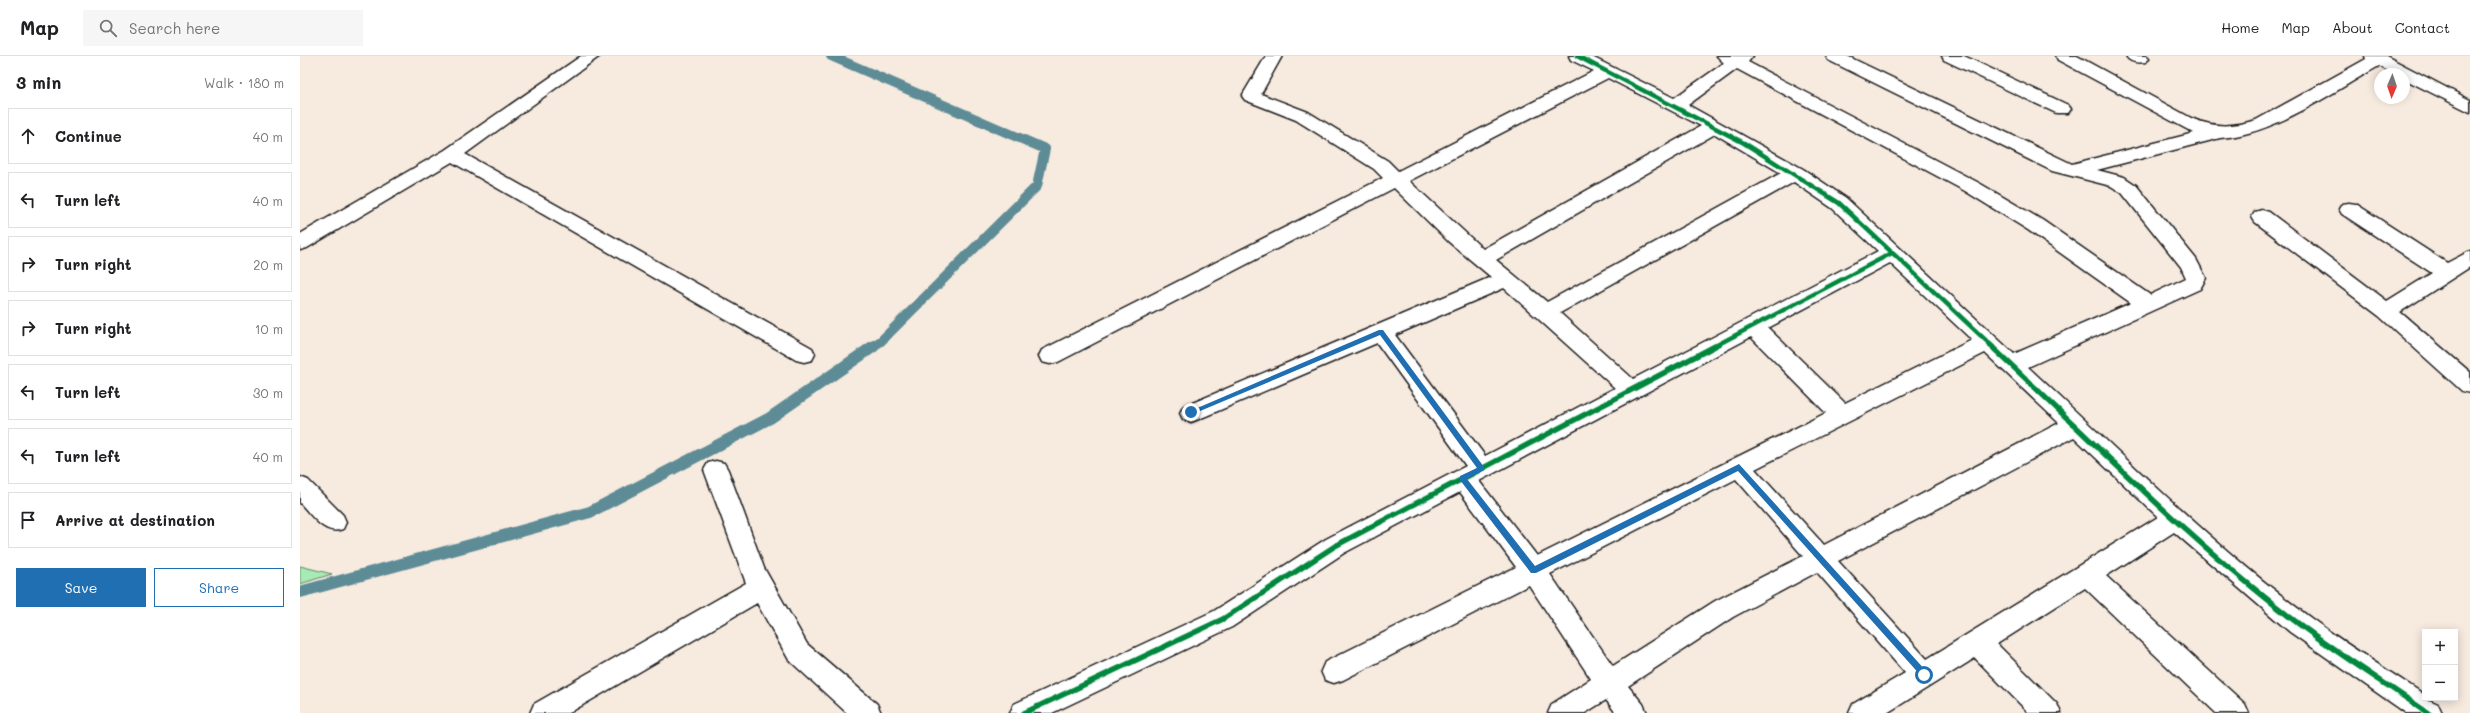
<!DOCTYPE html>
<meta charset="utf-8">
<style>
:root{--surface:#fff;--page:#f6f6f6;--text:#202124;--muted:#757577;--line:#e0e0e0;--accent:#1f6fb2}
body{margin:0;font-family:Mali,sans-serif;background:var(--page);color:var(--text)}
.controls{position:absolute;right:12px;bottom:12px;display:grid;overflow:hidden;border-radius:0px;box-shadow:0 2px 10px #0003}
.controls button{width:36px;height:36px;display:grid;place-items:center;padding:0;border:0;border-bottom:1px solid var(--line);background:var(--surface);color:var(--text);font:20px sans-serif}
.compass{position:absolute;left:2074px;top:12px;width:36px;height:36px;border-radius:50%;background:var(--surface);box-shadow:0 2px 10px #0003;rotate:182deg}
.stop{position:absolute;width:12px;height:12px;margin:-9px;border:3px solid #1f6fb2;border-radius:50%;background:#fff}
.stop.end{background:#1f6fb2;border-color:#fff;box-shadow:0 1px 4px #0008}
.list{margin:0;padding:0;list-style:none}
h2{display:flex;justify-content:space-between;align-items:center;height:52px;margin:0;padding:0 16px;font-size:17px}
h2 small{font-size:13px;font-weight:400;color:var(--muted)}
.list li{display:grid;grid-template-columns:26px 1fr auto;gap:12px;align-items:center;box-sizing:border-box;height:56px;margin:0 8px 8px;padding:0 8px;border:1px solid var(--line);border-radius:0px}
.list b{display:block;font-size:15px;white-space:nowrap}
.list em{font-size:13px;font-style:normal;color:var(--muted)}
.actions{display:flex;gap:8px;padding:12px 16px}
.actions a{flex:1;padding:9px 0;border:1px solid var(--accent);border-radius:0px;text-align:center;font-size:14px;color:var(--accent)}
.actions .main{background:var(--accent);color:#fff}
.icon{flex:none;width:22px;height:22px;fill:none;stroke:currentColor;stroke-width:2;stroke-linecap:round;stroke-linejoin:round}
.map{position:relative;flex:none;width:2170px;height:657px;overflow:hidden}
header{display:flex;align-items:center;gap:24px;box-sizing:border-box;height:56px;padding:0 20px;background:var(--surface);border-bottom:1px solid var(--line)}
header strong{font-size:19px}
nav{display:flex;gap:22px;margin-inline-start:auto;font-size:14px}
.search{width:280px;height:36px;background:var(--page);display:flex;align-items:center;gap:10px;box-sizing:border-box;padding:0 14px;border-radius:0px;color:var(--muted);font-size:15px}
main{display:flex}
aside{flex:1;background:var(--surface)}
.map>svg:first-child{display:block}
</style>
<header>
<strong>Map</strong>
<div class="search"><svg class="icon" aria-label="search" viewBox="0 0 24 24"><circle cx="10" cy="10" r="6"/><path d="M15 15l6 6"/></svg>Search here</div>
<nav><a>Home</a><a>Map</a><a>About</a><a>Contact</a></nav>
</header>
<main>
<aside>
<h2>3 min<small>Walk · 180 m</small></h2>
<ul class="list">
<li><svg class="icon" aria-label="ahead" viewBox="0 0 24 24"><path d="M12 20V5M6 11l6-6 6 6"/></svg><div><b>Continue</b></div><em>40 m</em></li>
<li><svg class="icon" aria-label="left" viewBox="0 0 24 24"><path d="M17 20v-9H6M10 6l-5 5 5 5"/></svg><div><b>Turn left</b></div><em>40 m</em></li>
<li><svg class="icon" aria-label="right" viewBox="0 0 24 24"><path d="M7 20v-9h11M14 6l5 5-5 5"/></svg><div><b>Turn right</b></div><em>20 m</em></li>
<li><svg class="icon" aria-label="right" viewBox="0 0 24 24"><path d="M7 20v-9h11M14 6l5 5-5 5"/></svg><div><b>Turn right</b></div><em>10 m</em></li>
<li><svg class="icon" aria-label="left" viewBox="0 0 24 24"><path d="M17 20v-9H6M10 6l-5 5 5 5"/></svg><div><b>Turn left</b></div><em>30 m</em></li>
<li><svg class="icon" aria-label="left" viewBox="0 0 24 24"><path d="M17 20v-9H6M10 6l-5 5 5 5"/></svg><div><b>Turn left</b></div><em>40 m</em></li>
<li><svg class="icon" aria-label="arrive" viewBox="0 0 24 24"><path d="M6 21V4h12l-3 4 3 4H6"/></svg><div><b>Arrive at destination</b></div></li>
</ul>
<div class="actions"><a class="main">Save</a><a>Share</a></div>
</aside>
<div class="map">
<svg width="2170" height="657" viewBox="0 0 2170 657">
<rect width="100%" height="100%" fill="#f7eadf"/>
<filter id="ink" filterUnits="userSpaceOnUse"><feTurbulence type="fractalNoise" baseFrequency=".025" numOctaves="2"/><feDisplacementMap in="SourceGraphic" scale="8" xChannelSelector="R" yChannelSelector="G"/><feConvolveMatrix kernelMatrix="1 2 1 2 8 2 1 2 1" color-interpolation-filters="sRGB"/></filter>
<g filter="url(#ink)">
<path fill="#a6eab5" stroke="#618368" d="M0 510 32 518 0 528Z"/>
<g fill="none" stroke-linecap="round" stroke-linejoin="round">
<path stroke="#5d8c96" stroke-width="10" d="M531 0 745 93 737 130 581 285 572 291"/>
<path stroke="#5d8c96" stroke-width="12" d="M0 536 290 456 470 362 574 290"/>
<g stroke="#1c1c1c" stroke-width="3">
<path id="minor" d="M281 0H300L165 98 512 292 515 298 512 304 504 306 496 304 152 106 7 192 0 194V178L145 94Z
M966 0H982L961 38 1008 56 1088 105 1098 115 1294 15 1271 4 1269 0H1290L1374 42 1424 7 1417 0H1453L1448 6 1679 127 1742 164 1850 239 1886 222 1881 211 1822 137 1811 130 1752 115 1528 4 1526 0H1547L1772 108 1894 77 1758 4 1756 0H1777L1891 62C1914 72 1933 71 1956 64L2066 3 2065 0H2086L2170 44V56L2104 23V18H2094L2079 10C2032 36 1974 79 1920 82L1797 114 1824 121 1836 129 1896 203 1906 222 1900 233 1728 311C1819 395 1908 485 2008 560 2045 588 2086 613 2125 639V642L2138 648 2142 657H2106L1990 576 1874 476 1806 520 1945 648 1949 657H1916L1785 532 1697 588 1757 648 1761 657H1729L1675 602 1587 657H1549L1553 648 1605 617 1517 516 1433 561 1328 630 1343 648 1347 657H1316L1306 644 1285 657H1248L1252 648 1291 623 1229 529 1043 624 1034 627 1025 624 1021 615 1025 606 1216 511 1160 436 1044 497 932 571 752 657H710L714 648 914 555 1026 483 1166 410 1077 287 899 363 891 366 883 363 880 357 883 351 1191 221 1149 186 1094 132 758 306 750 308 742 306 739 300 742 294 1083 122 1074 113 996 64 945 44 942 40ZM1437 13 1665 135 1728 174 1831 247 1714 298 1546 142 1503 113 1388 49ZM1308 22 1401 70 1183 193 1109 125ZM1415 78 1481 117 1247 246 1196 204ZM1494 126 1532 152 1578 195 1333 323 1260 257ZM1590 207 1672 284 1545 347 1468 272ZM1204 232 1315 332 1185 400 1095 279ZM1451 281 1526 357 1237 500 1179 425ZM1685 297 1759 367 1524 489 1455 413ZM1774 381 1858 461 1627 603 1538 505ZM1436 423 1503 500 1415 545 1313 610 1250 518Z
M1642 0H1664L1768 49 1771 53 1768 57H1756L1644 4Z
M1826 0H1847L1849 2 1846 6C1839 7 1830 7 1826 0Z
M2049 147 2056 148 2147 207 2170 195V211L2100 256 2170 316V337L2162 335 2079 260 1955 166 1952 161 1955 156 1962 154 1969 156 2087 245 2132 217 2042 158 2039 153 2042 148Z
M416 405 424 407 428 414 464 512 507 588 577 648 581 657H547L489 604 457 547 269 657H230L234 648 446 527 404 414 408 407Z
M0 421 8 424 43 459 46 466 43 473C24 480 12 459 0 447Z"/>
</g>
<use href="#minor" fill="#fff" fill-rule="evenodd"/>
<g stroke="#fff" stroke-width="6">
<path id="cycleway-far1" d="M1277 0 1444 87 1539 147 1693 291
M1413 291 1592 197"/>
</g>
<g stroke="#fff" stroke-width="8">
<path id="cycleway" d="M1691 290C1792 384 1889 485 1999 568 2040 599 2085 627 2128 657
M724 657 923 563 1035 490 1415 290"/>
</g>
<use href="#cycleway-far1" stroke="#00873e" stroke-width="4.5"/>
<use href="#cycleway" stroke="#00873e" stroke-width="5.5"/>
</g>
</g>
<path fill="#1f6fb2" d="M1079 274H1083L1184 411V414L1167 423 1235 510 1439 408 1627 616V621H1622L1438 415 1236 517H1231L1160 424V420L1177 412 1080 279 893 358 888 356Z"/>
</svg>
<div class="controls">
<button>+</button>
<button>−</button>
</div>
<svg class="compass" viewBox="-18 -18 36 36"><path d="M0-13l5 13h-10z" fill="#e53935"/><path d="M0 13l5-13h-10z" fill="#757577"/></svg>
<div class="stop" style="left:1624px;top:619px"></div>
<div class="stop end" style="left:891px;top:356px"></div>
</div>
</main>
